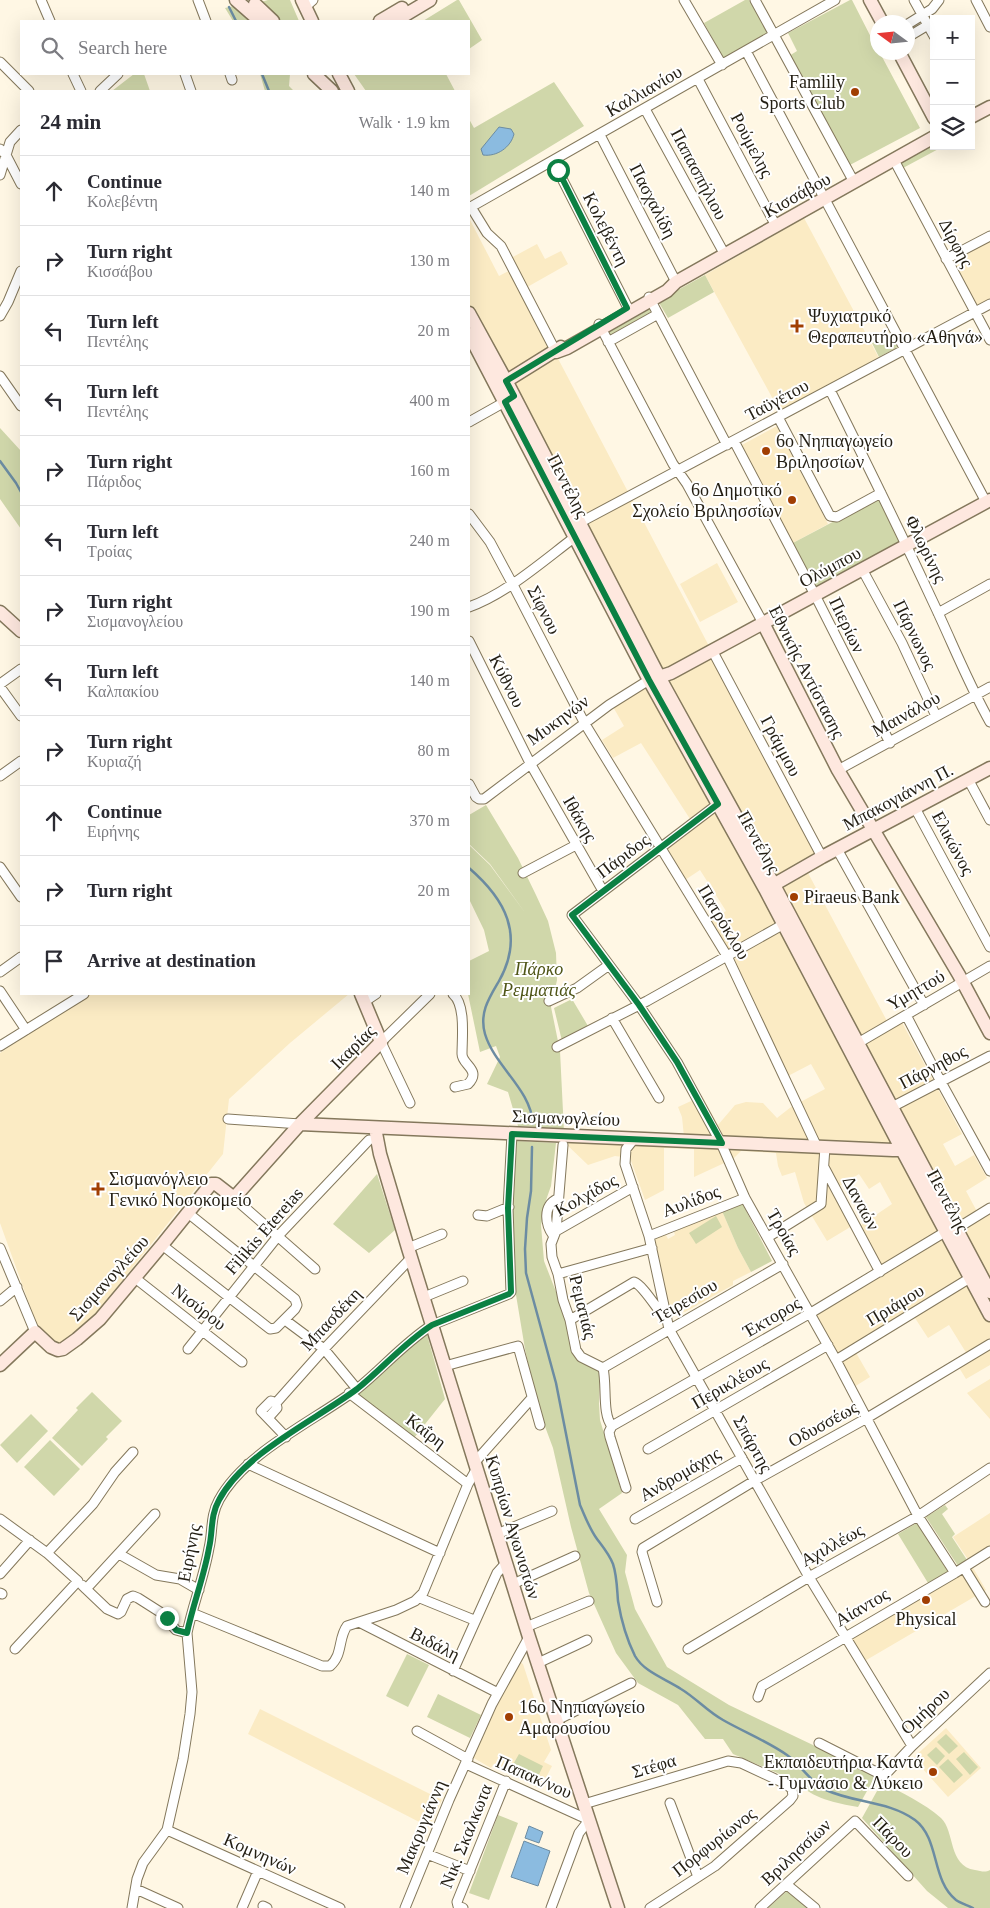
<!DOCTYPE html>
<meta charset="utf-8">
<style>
:root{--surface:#fff;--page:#f7f7f7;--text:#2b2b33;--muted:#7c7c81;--line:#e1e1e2}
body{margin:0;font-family:Georgia,serif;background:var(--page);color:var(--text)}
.controls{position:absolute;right:15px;top:15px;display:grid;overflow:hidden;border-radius:0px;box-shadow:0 5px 20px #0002}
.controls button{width:45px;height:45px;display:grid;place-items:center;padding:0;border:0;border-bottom:1px solid var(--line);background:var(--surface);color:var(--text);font:25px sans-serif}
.compass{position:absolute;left:870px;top:15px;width:45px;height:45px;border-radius:50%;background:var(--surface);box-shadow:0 5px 20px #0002;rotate:285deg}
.stop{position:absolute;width:15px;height:15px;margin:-11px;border:4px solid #0b8043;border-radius:50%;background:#fff}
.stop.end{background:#0b8043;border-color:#fff;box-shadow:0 1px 5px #0008}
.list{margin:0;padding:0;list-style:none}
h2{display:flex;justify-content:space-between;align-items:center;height:65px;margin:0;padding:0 20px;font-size:21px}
h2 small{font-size:16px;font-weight:400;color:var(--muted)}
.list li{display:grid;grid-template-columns:32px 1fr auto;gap:15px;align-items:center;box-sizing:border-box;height:70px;padding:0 20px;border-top:1px solid var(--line)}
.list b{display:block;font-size:19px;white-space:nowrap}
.list p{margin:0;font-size:16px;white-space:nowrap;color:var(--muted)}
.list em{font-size:16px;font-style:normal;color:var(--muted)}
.icon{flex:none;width:28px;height:28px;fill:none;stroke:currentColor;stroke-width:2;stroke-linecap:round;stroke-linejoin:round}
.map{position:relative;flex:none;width:990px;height:1908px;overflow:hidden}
.search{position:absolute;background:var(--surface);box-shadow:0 5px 20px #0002;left:20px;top:20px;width:450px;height:55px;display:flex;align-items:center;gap:12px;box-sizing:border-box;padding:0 18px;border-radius:0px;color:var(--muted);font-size:19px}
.panel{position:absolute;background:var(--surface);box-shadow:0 5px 20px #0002;left:20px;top:90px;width:450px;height:905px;border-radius:0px}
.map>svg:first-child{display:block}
</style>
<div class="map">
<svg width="990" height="1908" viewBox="0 0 990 1908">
<rect width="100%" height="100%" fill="#fff7e4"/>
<path fill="#fbebc4" d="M469 218 499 276 516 267 511 258 537 244 545 259 561 251 568 264 522 290 824 865 808 873 887 1021 898 1015 962 1134 943 1144 955 1166 974 1155 987 1178 966 1191 981 1219 990 1214V1365L966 1379 958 1366 970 1359 949 1325 928 1338 913 1315 855 1351 870 1377 854 1387 813 1315 883 1274 858 1227 892 1204 880 1182 869 1189 859 1174 833 1190 852 1226 827 1241 804 1203 795 1172 782 1176 778 1166 776 1153 741 1151 733 1159 694 1177V1149L664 1148V1190L645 1200 630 1158 615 1156 588 1165 565 1143 566 1133 684 1137 682 1117 678 1107 702 1096 718 1125 735 1105 746 1102 763 1103 777 1118 791 1107 825 1089 811 1064 788 1076 731 954 711 921 726 911 700 870 685 880 661 842 690 819 641 743 613 758 602 740 624 726 612 705 663 678 469 309Z
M804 218 880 360 780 412 705 275Z
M990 239V299L974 308 950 260Z
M777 426 828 524 791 544 740 446Z
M717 563 738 602 700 622 680 584Z
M90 994H349L290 1043 229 1099 223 1154 99 1310 62 1343 56 1344 39 1331 0 1223V1053Z
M722 1211 738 1248 751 1272 733 1281V1285L685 1312 667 1309 655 1241 656 1238 666 1235 668 1239 675 1235 674 1232Z
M990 1379V1419L967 1393Z
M990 1513V1554L972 1566 986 1590 863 1662 845 1633 969 1561 953 1537Z
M519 1661 523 1664 551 1750 544 1762 552 1766 540 1789 493 1765 491 1768 472 1757Z
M260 1709 442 1800 429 1827 248 1734Z
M946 1728 981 1768 948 1797 913 1758Z"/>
<path fill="#d0d7aa" d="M268 0H290L299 21H280L261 2Z
M457 0H459L482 40 469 49V21H423Z
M745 0H749L769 33 723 58 704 23Z
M850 0H852L877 49 878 52 880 53 920 128 848 166 789 56 797 51 788 33Z
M234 6 250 21H233L225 8Z
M134 74H144L150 91H112Z
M260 74H290L289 86 294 91H265Z
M354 74H446L455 91H366Z
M554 82 584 126 469 196V119L474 128Z
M934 144V146H944L903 168 900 162Z
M705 275 714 292 668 318 658 301Z
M648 307 652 314 611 338 607 330Z
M891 333 898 347 879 357 872 343Z
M0 428 21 451V529L0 499Z
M878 498 901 543 815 589 791 544Z
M486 805 518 858 536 895 548 921 556 953 557 980 551 1007 560 1051 564 1132 556 1128 518 1126 508 1092 487 1084 500 1057 496 1046 480 1052 468 994 469 961 489 951 484 930 469 899V845L490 865 526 914 490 864 469 844V815Z
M572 999 588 1026 562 1041 554 1008Z
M517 1141 556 1143 551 1186 545 1203 541 1225 544 1261 567 1320 574 1353 600 1372 599 1404 600 1420 622 1493 599 1509 627 1555 625 1572 635 1609 667 1667 729 1705 876 1775 858 1807C836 1803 812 1799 796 1781L733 1754 723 1739H705L678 1705 638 1683 616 1653 589 1593 571 1527 553 1448 537 1405 525 1349 515 1289 511 1208Z
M377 1174 395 1230 369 1253 333 1224Z
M742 1203 772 1261 751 1272 738 1248 722 1211Z
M716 1216 722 1227 696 1244 689 1233Z
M426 1331 445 1399 414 1438 351 1395Z
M92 1392 122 1421 106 1437 108 1439 82 1466 52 1438 78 1410 76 1408Z
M31 1414 48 1431 17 1463 0 1445Z
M50 1440 80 1469 54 1496 24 1467Z
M945 1505 948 1509 942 1514 955 1534 952 1537 967 1560 958 1566 926 1517Z
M917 1523 948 1572 928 1583 898 1534Z
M407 1654 429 1665 408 1707 386 1696Z
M438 1694 481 1715 470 1738 427 1717Z
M946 1734 958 1746 949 1754 937 1742Z
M936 1747 945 1756 937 1765 927 1755Z
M964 1752 978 1767 970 1775 956 1759Z
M519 1754 543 1766 536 1781 511 1768Z
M948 1759 963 1775 954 1783 939 1767Z
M882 1782C902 1793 924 1803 941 1818 955 1831 948 1866 975 1870 981 1871 985 1873 990 1870V1908H948L927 1891 862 1818Z
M498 1815 518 1823 489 1900 469 1893Z
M787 1891 807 1908H768Z"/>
<path fill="#8bbbe0" stroke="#6c8ca2" d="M499 127 511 129 514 134C511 147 497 157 483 155L481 149Z
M529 1826 543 1832 539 1843 525 1838Z
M524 1841 550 1851 538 1886 511 1877Z"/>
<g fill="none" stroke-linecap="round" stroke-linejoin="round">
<path stroke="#6c8ca2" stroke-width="2.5" d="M229 7 236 21
M262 74 269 91
M0 461 16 483 21 492
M469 868C505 899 525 935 499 981 489 998 479 1013 485 1034 495 1067 531 1089 533 1124
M532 1147 531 1191 527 1218 525 1249 526 1273 556 1383 580 1505C585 1516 589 1528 597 1539 603 1547 609 1554 613 1564 617 1576 617 1589 618 1601 621 1619 627 1640 635 1656 644 1672 666 1679 681 1689 696 1698 708 1712 723 1720 744 1732 767 1741 787 1755 801 1765 810 1782 826 1790 854 1803 889 1801 915 1820 940 1839 931 1880 956 1900 960 1903 967 1905 973 1908"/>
<g stroke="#84785c" stroke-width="11">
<path id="street" d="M41 0 50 21
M198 0 206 21
M684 0 722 65
M755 0 854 182
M914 0 934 36
M976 0 990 27
M305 7 313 0
M908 24 932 9 939 0
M908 37 928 25
M746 51 986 502
M0 62 29 91
M73 74 81 91
M185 74 191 91
M230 74 232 80
M698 79 776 226
M100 91 118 74
M645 109 725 255
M600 135 676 282
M0 149 6 155 21 184
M894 160 990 340
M553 161 630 312
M0 175 10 142 21 130
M471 207 487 233 501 246 556 352
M469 208 835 0
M946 259 990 236
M649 297 727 445
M0 316 8 302 21 271
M599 324 673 464 687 484 763 623
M608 342 658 314
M0 376 21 406
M830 390C865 460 900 531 933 602 952 642 968 683 990 722
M778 417 830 516 837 517 881 493
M469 422 510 399
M734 441 815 595 890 743
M469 514 490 542 512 583 585 724 727 956 817 1147
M579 523 990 304
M862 569 902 643 936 716
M469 607C506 594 543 561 575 537
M938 613 990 584
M469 641 530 763 603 891
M712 650 822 857
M0 684 21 669
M0 687 21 716
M838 770 990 687
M0 776 21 761
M968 779 990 820
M469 784 476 797 479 799H484L609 705 649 680
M718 804 572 915 639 1005 677 1062 721 1143 745 1198 836 1360 918 1516 955 1573
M915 808 990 947
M837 849 924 1005
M0 867 21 897
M523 873 576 845
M0 972 21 957
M0 991 26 1030
M453 994C466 1005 462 1038 462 1054 462 1065 482 1070 468 1084L455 1087
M549 1001 577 988 609 965
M364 1002 376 994
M906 1015 941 1082 990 1171
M612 1018 659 1098
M858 1043 990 966
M0 1046 84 994
M557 1047 647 1001 784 924
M410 1103 381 1042 430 994
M892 1107 990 1056
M228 1119 300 1124
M634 1139 626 1149 625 1164 649 1236 669 1329 809 1577 912 1746
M563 1145 556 1231 551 1244 552 1257 558 1274 563 1300 570 1320 576 1350 581 1357 603 1368C607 1385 602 1415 612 1426
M824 1167 880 1272
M234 1198 315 1269
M478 1215 487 1216 509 1207
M956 1229 990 1208
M556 1231 633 1187
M553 1235C545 1224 543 1206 557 1199
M649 1236 745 1198
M768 1237 821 1204 825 1147
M162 1245 270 1329 276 1328 295 1309 297 1305 295 1299 188 1213
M0 1248 35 1332
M408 1248 442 1234
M558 1274 652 1248
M135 1278 242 1362
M424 1297 463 1281
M0 1301 17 1287
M285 1320 324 1349 357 1389
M570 1320 634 1282C643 1285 658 1311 666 1319
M188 1349 278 1236 369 1140
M836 1360 970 1278
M445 1366 518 1346 540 1425
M603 1368 783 1264
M349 1393 468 1484
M276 1403 271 1401 261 1411 286 1437
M268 1418 277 1408 276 1403 324 1349 411 1258
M612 1426 814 1311 945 1232
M612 1426 609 1432 610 1437 626 1488
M648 1449 828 1345
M475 1462 531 1399
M248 1464 440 1553
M0 1519 47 1553 78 1581 15 1649
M635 1519 742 1458
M497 1534 552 1511
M47 1553 93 1504 115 1472 133 1452
M119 1554 156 1575 180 1579 199 1590
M964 1568 985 1602
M0 1574 30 1540
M513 1584 575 1556
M82 1585 86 1589 155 1514
M86 1589 107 1609 118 1614 121 1612 127 1599 133 1596 138 1598 160 1612 176 1630 187 1633
M0 1593 2 1594
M420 1598 474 1620
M657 1602 642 1552 643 1548 754 1481 867 1418 990 1344
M192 1613 322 1666H330C343 1655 338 1638 347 1626L396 1610 415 1601 423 1593 468 1484 477 1468
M359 1622 498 1693
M526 1627 589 1601
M688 1649 809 1577 918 1516 990 1468
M538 1663 587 1640
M453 1671 497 1573 506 1563
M758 1697 762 1686 955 1573 990 1551
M557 1720 631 1683
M417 1731 468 1759
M819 1743 884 1776 912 1746 990 1673
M466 1764 589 1820 579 1833 551 1908
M670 1803 698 1877
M584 1804 728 1761 741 1763 786 1784 792 1789 793 1796 790 1800 715 1866 650 1908
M167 1830 340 1908
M427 1854 470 1871
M786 1884 815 1908
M136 1889 178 1908
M263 1906 267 1908
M132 1908 137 1879 143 1863 167 1830 183 1759 190 1714 192 1692 187 1633C193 1604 204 1577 209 1548 213 1532 210 1516 219 1500 244 1453 314 1421 357 1389 383 1368 404 1343 432 1325L509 1294 511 1292 508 1208 512 1134
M242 1908 258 1871
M405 1908 449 1800 492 1704 529 1637
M463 1908 458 1906 457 1902 506 1781
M760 1908 855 1821 908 1876"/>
</g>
<g stroke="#84785c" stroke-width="15">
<path id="secondary" d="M236 0 260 21
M302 0 312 21
M870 0 882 22
M255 4 273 21
M380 21 402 8
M395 21 430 0
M899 52 934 118
M314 74 332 91
M339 74 348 91
M971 117 990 107
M469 313 510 388 662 682 774 885 990 1292
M469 334 649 680 765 889 902 1150 990 1315
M556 352 567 348 667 291 676 282 934 137
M500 385 561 347
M0 612 21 631
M763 623 838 770 959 975 990 1033
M653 679 671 673 990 500
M768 888 822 857 990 768
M300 1124 893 1150H902L907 1148
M375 1128 380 1154 408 1248 529 1637 618 1908
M0 1365 35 1332 51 1347 58 1350 63 1349 77 1339 100 1319 162 1245 211 1184H216L234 1198 300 1124 381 1042 361 994"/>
</g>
<use href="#street" stroke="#fff" stroke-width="9"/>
<use href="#secondary" stroke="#fee8df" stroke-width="12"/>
</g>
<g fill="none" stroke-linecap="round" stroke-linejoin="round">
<path stroke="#0b8043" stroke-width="6" d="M167 1618 176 1630 187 1633C193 1604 204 1577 209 1548 213 1532 210 1516 219 1500 244 1453 314 1421 357 1389 383 1368 404 1343 432 1325L509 1294 511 1292 508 1208 512 1134 722 1143 677 1062 639 1005 572 915 718 804 649 680 505 402 514 396 506 381 627 308 558 170"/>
</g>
<g fill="#a13e02" stroke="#fff" stroke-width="2">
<circle cx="855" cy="92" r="5"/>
<path d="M794.5 318.5h5v5h5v5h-5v5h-5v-5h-5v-5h5z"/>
<circle cx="766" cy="451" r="5"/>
<circle cx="792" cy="500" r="5"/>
<circle cx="794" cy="897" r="5"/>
<path d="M95.5 1181.5h5v5h5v5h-5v5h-5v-5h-5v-5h5z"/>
<circle cx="926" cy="1600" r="5"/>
<circle cx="509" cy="1717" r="5"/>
<circle cx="933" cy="1772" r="5"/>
</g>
<g text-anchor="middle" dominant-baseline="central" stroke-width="4" stroke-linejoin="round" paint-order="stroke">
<g font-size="18" fill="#231e13" stroke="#fff" text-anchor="start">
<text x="845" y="82" text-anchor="end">Famlily<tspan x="845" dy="21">Sports Club</tspan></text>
<text x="808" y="316">Ψυχιατρικό<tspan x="808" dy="21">Θεραπευτήριο «Αθηνά»</tspan></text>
<text x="776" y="441">6ο Νηπιαγωγείο<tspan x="776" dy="21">Βριλησσίων</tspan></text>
<text x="782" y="490" text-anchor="end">6ο Δημοτικό<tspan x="782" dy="21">Σχολείο Βριλησσίων</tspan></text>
<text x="804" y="897">Piraeus Bank</text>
<text x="109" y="1179">Σισμανόγλειο<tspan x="109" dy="21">Γενικό Νοσοκομείο</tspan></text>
<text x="926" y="1619" text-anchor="middle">Physical</text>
<text x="519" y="1707">16ο Νηπιαγωγείο<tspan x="519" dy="21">Αμαρουσίου</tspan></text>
<text x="923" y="1762" text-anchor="end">Εκπαιδευτήρια Καντά<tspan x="923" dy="21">- Γυμνάσιο &amp; Λύκειο</tspan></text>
</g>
<g font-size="18" fill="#231e13" stroke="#fff">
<text transform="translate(644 91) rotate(-30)">Καλλιανίου</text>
<text transform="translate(752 145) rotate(62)">Ρούμελης</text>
<text transform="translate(699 174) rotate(62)">Παπασπήλιου</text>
<text transform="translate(797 195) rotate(-29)">Κισσάβου</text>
<text transform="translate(653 201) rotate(63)">Πασχαλίδη</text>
<text transform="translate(606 229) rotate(63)">Κολεβέντη</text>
<text transform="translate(956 243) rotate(62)">Δίρφης</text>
<text transform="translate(777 400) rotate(-28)">Ταϋγέτου</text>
<text transform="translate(568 486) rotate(63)">Πεντέλης</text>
<text transform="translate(926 549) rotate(64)">Φλωρίνης</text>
<text transform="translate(830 567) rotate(-28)">Ολύμπου</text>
<text transform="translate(544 610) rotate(63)">Σίφνου</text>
<text transform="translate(847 625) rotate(64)">Πιερίων</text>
<text transform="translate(915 635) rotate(64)">Πάρνωνος</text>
<text transform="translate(807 672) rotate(63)">Εθνικής Αντίστασης</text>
<text transform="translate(507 681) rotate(63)">Κύθνου</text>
<text transform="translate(906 714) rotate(-29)">Μαινάλου</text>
<text transform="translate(558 720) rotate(-36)">Μυκηνών</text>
<text transform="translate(781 746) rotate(62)">Γράμμου</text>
<text transform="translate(898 797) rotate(-28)">Μπακογιάννη Π.</text>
<text transform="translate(580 819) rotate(60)">Ιθάκης</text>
<text transform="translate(759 842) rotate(61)">Πεντέλης</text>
<text transform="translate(953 843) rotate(62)">Ελικώνος</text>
<text transform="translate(623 856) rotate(-37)">Πάριδος</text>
<text transform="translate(724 922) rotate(59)">Πατρόκλου</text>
<text transform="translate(916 990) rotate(-30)">Υμηττού</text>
<text transform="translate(353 1047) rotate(-45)">Ικαρίας</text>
<text transform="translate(933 1067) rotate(-28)">Πάρνηθος</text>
<text transform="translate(566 1118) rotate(2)">Σισμανογλείου</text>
<text transform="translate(586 1195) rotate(-29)">Κολχίδος</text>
<text transform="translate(691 1201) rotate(-21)">Αυλίδος</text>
<text transform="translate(948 1201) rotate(62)">Πεντέλης</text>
<text transform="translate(861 1203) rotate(62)">Δαναών</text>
<text transform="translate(264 1231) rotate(-49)">Filikis Etereias</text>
<text transform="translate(784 1232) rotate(60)">Τροίας</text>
<text transform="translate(109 1278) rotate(-48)">Σισμανογλείου</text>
<text transform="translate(685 1301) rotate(-30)">Τειρεσίου</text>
<text transform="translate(895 1305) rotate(-31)">Πριάμου</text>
<text transform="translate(199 1307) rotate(38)">Νισύρου</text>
<text transform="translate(583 1307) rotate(76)">Ρεματιάς</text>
<text transform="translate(772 1317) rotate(-30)">Έκτορος</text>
<text transform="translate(331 1319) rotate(-47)">Μπασδέκη</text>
<text transform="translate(730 1383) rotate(-30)">Περικλέους</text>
<text transform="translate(823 1424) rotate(-29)">Οδυσσέως</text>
<text transform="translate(426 1431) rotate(37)">Καΐρη</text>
<text transform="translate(753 1444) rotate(61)">Σπάρτης</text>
<text transform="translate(680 1474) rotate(-30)">Ανδρομάχης</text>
<text transform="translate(513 1527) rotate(73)">Κυπρίων Αγωνιστών</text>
<text transform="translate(832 1545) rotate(-29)">Αχιλλέως</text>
<text transform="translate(189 1553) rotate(-79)">Ειρήνης</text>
<text transform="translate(862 1607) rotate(-30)">Αίαντος</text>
<text transform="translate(435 1644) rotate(27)">Βιδάλη</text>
<text transform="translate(925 1711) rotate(-43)">Ομήρου</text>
<text transform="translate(654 1766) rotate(-17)">Στέφα</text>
<text transform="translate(534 1777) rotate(24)">Παπακ/νου</text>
<text transform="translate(421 1827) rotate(-67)">Μακρυγιάννη</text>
<text transform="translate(466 1836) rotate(-68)">Νικ. Σκαλκωτα</text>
<text transform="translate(893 1837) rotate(46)">Πάρου</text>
<text transform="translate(714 1842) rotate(-38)">Πορφυρίωνος</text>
<text transform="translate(796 1852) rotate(-43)">Βριλησσίων</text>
<text transform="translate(260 1854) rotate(24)">Κομνηνών</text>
</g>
<g font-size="18" font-style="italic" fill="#4f5517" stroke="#fff">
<text x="539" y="969">Πάρκο<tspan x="539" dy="21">Ρεμματιάς</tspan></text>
</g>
</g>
</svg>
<div class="controls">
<button>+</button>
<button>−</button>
<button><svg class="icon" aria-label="layers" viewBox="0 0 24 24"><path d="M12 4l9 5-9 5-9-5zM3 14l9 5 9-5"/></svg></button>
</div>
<svg class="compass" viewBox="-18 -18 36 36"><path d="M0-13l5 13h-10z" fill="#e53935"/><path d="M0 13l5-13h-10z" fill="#7c7c81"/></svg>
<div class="stop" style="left:558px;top:170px"></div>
<div class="stop end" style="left:167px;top:1618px"></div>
<div class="search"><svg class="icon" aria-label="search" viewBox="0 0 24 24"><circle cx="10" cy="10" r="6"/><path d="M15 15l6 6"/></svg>Search here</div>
<section class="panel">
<h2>24 min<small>Walk · 1.9 km</small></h2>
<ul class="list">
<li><svg class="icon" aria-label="ahead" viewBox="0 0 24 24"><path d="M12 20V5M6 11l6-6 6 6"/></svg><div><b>Continue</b><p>Κολεβέντη</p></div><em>140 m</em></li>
<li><svg class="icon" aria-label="right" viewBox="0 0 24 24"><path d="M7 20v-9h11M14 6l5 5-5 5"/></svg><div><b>Turn right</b><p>Κισσάβου</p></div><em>130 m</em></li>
<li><svg class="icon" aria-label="left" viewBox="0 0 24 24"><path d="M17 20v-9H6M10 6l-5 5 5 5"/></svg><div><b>Turn left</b><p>Πεντέλης</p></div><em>20 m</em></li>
<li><svg class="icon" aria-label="left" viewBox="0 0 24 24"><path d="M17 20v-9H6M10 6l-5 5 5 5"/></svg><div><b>Turn left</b><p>Πεντέλης</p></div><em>400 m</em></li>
<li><svg class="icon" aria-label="right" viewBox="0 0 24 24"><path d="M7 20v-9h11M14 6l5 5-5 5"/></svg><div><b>Turn right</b><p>Πάριδος</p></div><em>160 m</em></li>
<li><svg class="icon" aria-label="left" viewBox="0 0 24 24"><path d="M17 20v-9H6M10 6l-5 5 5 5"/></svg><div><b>Turn left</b><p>Τροίας</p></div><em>240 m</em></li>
<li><svg class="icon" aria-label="right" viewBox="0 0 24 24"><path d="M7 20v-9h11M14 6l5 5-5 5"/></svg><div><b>Turn right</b><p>Σισμανογλείου</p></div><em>190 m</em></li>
<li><svg class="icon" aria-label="left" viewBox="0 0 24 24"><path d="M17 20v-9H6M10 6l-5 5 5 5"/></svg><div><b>Turn left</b><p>Καλπακίου</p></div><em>140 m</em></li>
<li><svg class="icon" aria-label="right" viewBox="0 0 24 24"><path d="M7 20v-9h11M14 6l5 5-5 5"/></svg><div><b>Turn right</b><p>Κυριαζή</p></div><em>80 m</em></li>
<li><svg class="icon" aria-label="ahead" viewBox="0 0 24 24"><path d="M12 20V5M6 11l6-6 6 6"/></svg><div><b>Continue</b><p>Ειρήνης</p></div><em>370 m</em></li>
<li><svg class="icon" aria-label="right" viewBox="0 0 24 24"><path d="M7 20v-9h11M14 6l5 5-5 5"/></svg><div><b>Turn right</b></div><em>20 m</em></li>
<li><svg class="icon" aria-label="arrive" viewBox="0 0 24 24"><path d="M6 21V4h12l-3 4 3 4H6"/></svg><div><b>Arrive at destination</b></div></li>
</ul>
</section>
</div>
